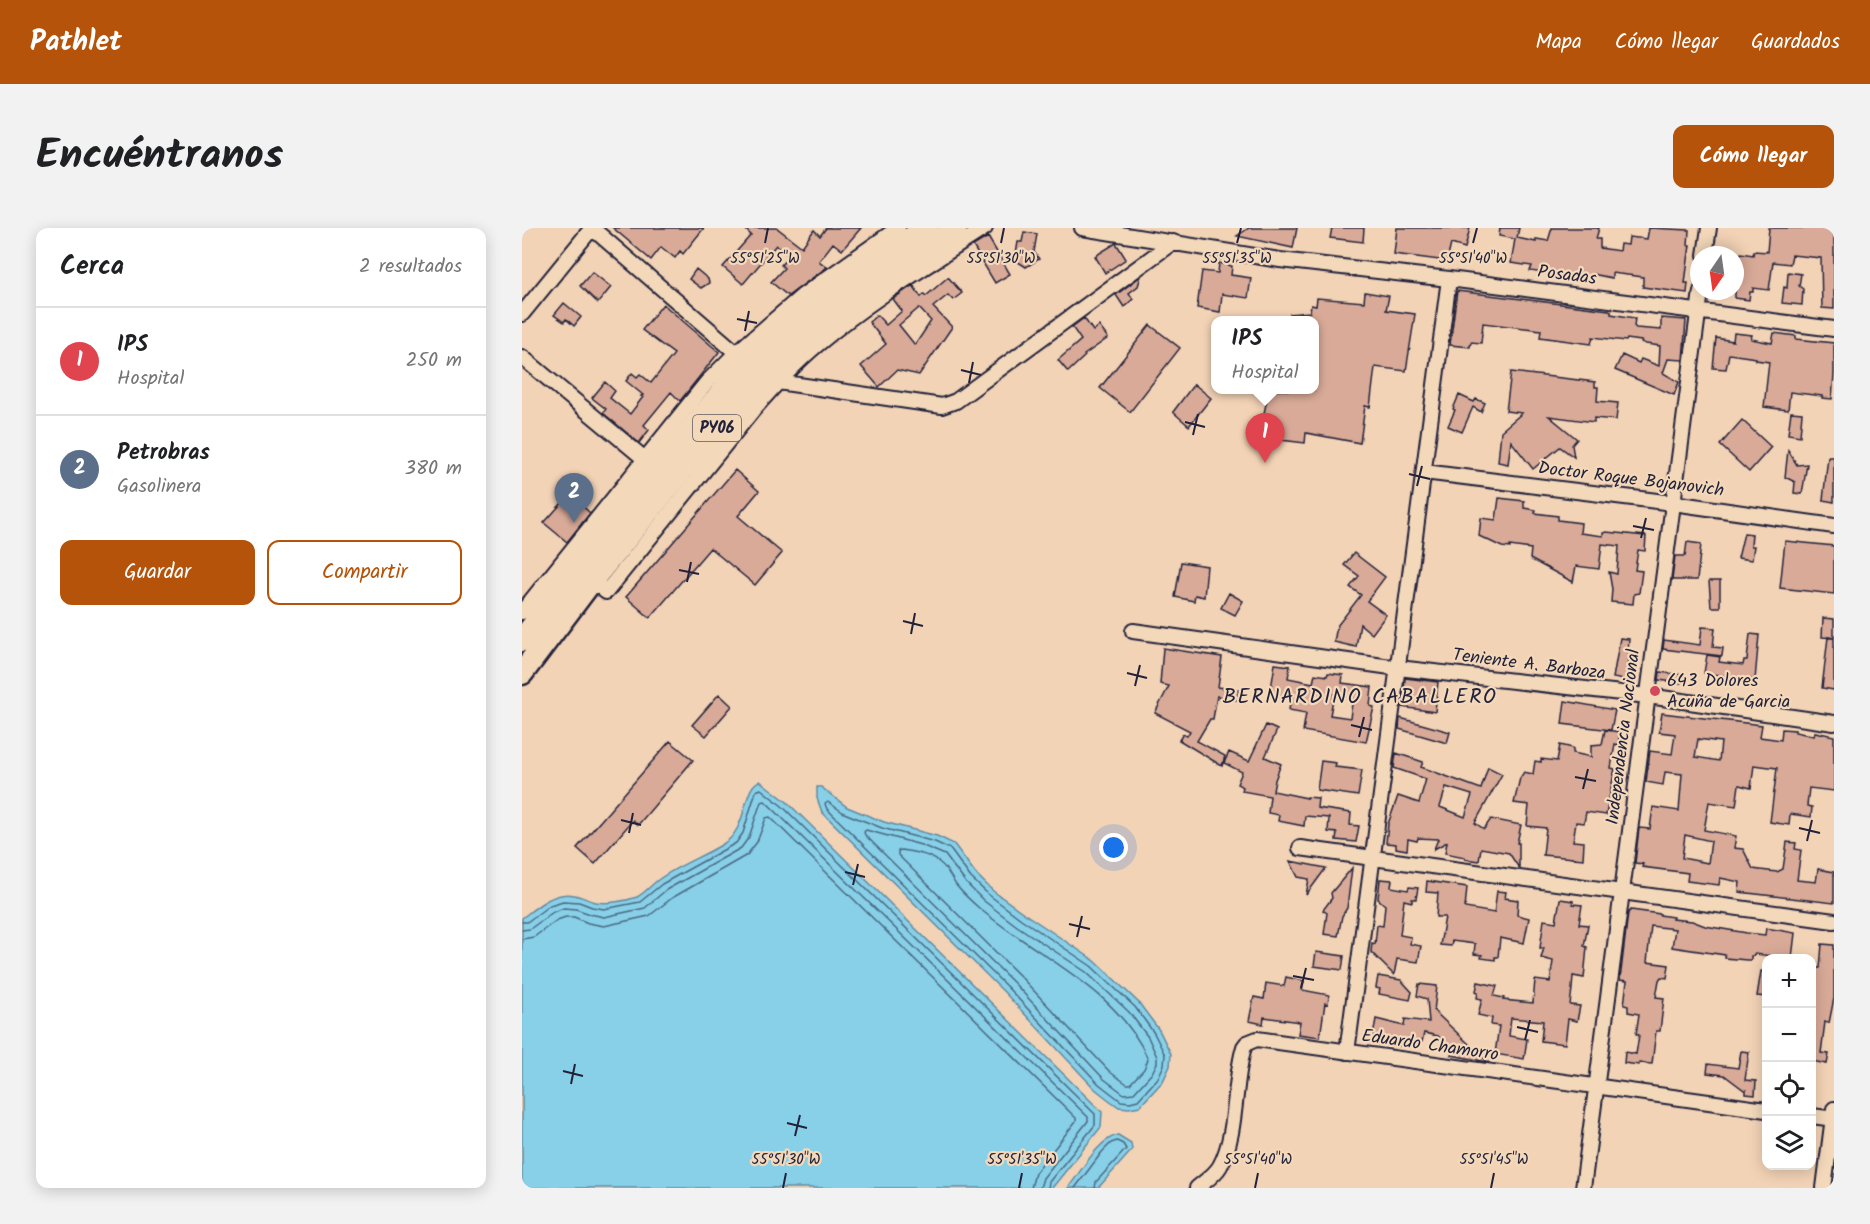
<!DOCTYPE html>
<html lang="es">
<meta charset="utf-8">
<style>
:root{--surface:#fff;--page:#f2f2f2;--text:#202124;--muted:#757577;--line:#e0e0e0;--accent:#b45309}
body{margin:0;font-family:Kalam,sans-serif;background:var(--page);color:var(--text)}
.controls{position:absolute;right:18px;bottom:18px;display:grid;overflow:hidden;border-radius:12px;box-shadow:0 3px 15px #0003}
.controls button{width:54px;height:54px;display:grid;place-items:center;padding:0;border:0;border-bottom:2px solid var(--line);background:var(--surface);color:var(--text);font:30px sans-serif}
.compass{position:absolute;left:1168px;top:18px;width:54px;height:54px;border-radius:50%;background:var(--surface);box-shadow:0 3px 15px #0003;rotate:193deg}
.you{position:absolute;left:592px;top:620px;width:21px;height:21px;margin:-15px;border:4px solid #fff;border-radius:50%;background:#1a73e8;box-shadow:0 0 0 9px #1a73e833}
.badge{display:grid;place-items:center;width:39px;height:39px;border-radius:50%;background:var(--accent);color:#fff;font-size:20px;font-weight:700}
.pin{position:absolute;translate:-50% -50px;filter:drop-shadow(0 2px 3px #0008)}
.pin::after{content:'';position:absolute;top:32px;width:21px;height:18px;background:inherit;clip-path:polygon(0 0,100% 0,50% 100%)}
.popup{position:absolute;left:689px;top:88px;width:108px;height:78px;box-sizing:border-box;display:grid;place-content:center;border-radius:12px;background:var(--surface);filter:drop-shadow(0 2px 4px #0005);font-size:20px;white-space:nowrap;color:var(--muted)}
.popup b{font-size:22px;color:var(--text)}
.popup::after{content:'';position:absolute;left:50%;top:100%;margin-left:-12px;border:12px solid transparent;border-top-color:var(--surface)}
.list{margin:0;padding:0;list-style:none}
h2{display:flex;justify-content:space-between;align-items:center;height:78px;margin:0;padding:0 24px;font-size:26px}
h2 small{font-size:20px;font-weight:400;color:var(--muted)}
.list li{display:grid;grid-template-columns:39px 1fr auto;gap:18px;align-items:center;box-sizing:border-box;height:108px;padding:0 24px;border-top:2px solid var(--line)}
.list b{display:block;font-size:22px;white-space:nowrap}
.list p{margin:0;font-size:20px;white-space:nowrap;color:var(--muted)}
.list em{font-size:20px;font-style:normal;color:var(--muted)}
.actions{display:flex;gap:12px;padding:18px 24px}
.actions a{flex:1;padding:14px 0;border:2px solid var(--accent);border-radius:12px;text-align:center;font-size:21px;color:var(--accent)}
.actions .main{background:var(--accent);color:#fff}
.icon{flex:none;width:33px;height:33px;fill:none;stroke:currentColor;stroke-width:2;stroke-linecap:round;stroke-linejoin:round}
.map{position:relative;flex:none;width:1312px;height:960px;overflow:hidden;border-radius:12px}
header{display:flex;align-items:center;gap:36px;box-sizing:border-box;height:84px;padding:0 30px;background:var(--accent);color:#fff}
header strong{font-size:28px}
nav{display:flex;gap:33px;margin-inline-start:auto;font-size:21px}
.intro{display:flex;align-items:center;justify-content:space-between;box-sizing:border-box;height:144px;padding:0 36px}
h1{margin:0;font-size:42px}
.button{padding:15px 27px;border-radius:12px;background:var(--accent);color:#fff;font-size:21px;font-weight:700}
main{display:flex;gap:36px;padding:0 36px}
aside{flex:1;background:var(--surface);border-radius:12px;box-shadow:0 3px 15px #0003}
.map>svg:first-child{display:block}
</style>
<header>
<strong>Pathlet</strong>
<nav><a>Mapa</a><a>Cómo llegar</a><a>Guardados</a></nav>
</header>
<div class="intro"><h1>Encuéntranos</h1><a class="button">Cómo llegar</a></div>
<main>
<aside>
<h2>Cerca<small>2 resultados</small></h2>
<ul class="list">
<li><span class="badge" style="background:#e0444e">1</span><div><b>IPS</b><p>Hospital</p></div><em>250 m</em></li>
<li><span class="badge" style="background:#5c6f8a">2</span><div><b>Petrobras</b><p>Gasolinera</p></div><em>380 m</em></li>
</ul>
<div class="actions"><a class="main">Guardar</a><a>Compartir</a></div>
</aside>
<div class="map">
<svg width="1312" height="960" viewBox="0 0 1312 960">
<rect width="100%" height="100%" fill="#f3d3b6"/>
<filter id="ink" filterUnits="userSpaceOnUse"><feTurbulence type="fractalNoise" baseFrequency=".0167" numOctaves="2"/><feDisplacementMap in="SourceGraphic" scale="12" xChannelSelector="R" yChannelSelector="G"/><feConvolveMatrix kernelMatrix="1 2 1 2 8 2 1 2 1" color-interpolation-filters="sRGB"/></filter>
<g filter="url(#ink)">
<path fill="#87d0e8" stroke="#5f8aa3" stroke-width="1.5" d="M238 553 264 573 580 884 579 899 530 960H3L0 958V690C12 681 24 670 39 667 53 664 62 671 74 674 86 676 104 673 115 669 123 665 129 657 136 652 156 637 180 629 201 616 227 601 220 558 238 553Z
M295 559H299L325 579 362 594 415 608 432 616 454 646 471 663 503 686 573 733 617 775 637 802 649 826 648 838 641 853 618 878 607 880 597 879 587 872 573 861 482 764 300 584 295 570Z
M596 907 609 915 610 922 576 960H546C559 944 576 911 596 907Z"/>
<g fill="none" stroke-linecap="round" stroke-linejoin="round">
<path stroke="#4a6880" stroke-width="1.5" d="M306 574 322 585 360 600 413 614 428 621 449 650 467 667 499 691 569 738 613 779 632 805 643 827 642 837 636 850 616 872 608 874 599 873 577 856 486 760 305 581 303 576Z
M344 602 399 617 423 627 444 655 462 673 495 698 564 744 607 784 626 809 635 829V835L630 845 612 865 602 866 582 851 492 755 343 607 342 604Z
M379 622C391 624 408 626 418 635 425 640 429 650 434 657 440 665 449 673 457 680 513 728 594 758 626 831L622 841 608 856H605L588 844 498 748 376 627V623Z
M0 694H5L28 677 41 673 57 674 70 679 82 681 118 674 140 656 214 615 221 605 234 563 239 561 260 578 573 886V897L527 954 526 960
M0 702 8 701 31 684 42 680 54 681 68 686 82 689 123 680 144 662 219 620 227 609 239 574 243 573 566 889V893L521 950 518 960
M0 711 12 709 35 692 44 689H52L66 695 82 698 127 688 150 670 225 627 235 614 244 590 248 589 554 890V893L513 945 509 960
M553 960 580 924 589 915 595 913 601 916 604 921 574 954 573 960"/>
</g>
<path fill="#d9aa98" stroke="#22223b" stroke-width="1.5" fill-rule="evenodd" d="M91 0H182L161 26 158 23 153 30 139 19 129 32Z
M222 0H255L280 19 292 2 298 8 304 0H339L320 22 311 15 297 33 305 39 266 68 249 54 262 40 259 37 267 28 254 17 221 56 201 39 229 7Z
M727 0H775L771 20 715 8Z
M810 0H842L841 14 808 10Z
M875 0H948L943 20 929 16 925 33 872 26Z
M978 0H997L995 10 1014 14V11L1026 13 1030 0H1077L1074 11H1078V20L1097 23 1098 16 1106 17 1107 9 1125 11 1127 0 1167 2 1166 17H1168L1163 55H1166L1165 65 1121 59V49L1090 45V50L1070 46 1069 52 1008 43 1010 38 989 35 993 11 977 8Z
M1247 0H1312V81L1300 80 1299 30 1270 27 1268 36 1251 34 1247 62 1231 60V64H1228L1227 72 1213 70V27L1217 28 1219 25 1231 27 1232 23 1245 24Z
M502 4 515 6 512 24 517 31 504 39 493 32 496 14H500Z
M466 9 488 46 473 55 451 18Z
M594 15 604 31 583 45 573 28Z
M697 35 710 38 709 47 729 50 726 70 700 66 698 84 675 80 680 43 696 45Z
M174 41 186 51 187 55 179 60 167 51Z
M70 44 89 59 76 75 58 58Z
M1266 44 1279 46 1277 58 1281 61 1280 77 1260 75 1262 59 1265 60Z
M619 48 616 58 607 65 611 71 602 79 594 67Z
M426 49 440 65 431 72 426 67 411 79 430 99 397 147 375 142 357 159 339 138 364 116 347 94 355 87 364 97 380 83 371 71 391 57 399 69 402 66 404 68ZM397 80 409 93 393 117 377 97Z
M935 63 1087 82 1089 83V86L1113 90 1112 98 1114 100 1139 102V90L1164 92 1161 132 1146 131 1141 145 1157 154 1152 167 1093 142 1100 127 1117 135 1119 131 1137 138 1138 118 1124 116 1119 114V113L1105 111 1104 113 1071 109 1069 116 1018 109 1019 102 961 95 959 115 949 114 948 119 928 117Z
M843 64 867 68 864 82 893 86 884 143 853 139 848 179 843 178 838 215 784 205 783 215 759 212 760 202 739 199 747 162H792V93H768V86L788 84 789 77 794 78 795 70 842 74Z
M42 75 59 89 52 98 44 91 42 94 32 87Z
M141 76 197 124 158 173 149 164 122 197 127 202 117 215 81 185 84 181 70 170 83 154 93 163 88 170 108 186 121 169 119 168 121 167 104 153 110 145 115 149 118 146 129 155 152 126 120 102Z
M562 90 571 103 577 98 586 110 562 127 563 128 546 144 536 132 559 112 550 99Z
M628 97 658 120 608 184 578 160Z
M1212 105 1230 107 1229 111 1250 115 1252 105 1274 108V111L1312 115V146L1310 171 1300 170V168L1268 164 1266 182 1242 179 1247 134 1234 132V130L1207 126 1204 141 1191 140 1194 110 1211 113Z
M989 144 1073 154V159H1076L1075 173 1096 175 1094 192 1072 190V194L1027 188 1055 211 1050 217 1052 229 1038 219 1011 241 989 213 986 236 976 234 979 203 1000 185 984 183Z
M672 156 689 170 667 198 651 184Z
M937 167 952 174 954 171 963 175 959 184 951 179 940 204 926 198 933 182 931 181Z
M1269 184 1280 185 1278 208 1266 206Z
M1220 192 1249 219 1227 244 1198 217Z
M1266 222 1275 237 1285 236 1280 266 1272 265 1273 254 1263 249Z
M1306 229H1312V274L1301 272Z
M213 242 237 263 216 288 260 325 233 357 188 320 128 390 104 369Z
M48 266 68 285 45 314 22 295Z
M977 270 1002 273V280L1014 282 1013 285 1036 288V292L1059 295 1058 305 1081 308V305L1084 304 1124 308 1123 323 1116 322 1113 342 1120 343 1117 365 1112 366 1111 376 1089 374 1090 361 1087 344 1095 346 1097 318 1080 316 1077 341 1054 338 1051 354 1008 331 1009 321 988 318V320L980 319 957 308 959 290 974 292Z
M1222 305 1230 306 1229 318H1232L1230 332 1216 330Z
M1263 313 1312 318V366L1258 360Z
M1165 314 1179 316 1175 352H1150L1153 328H1163Z
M832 325 863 349 845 373 864 387 850 406 838 396 834 419 812 414 815 398 839 367 828 359 837 348 822 337Z
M659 334 685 338 682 369 673 367 672 373 653 369Z
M1187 353H1198V379H1189Z
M707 365 721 373 713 387 699 380Z
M1301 390 1312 391V410L1300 409Z
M1180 399 1193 400 1191 419 1201 420 1200 428 1141 421 1142 412 1178 417Z
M1228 406 1237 407 1233 452 1182 445 1185 427 1198 429 1197 434 1221 437 1222 432H1225Z
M1306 409 1312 410V462L1300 460Z
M1098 410 1107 411 1106 424H1108L1105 448 1102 452 1091 450Z
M641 420 700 429 696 459 717 462 715 472 695 468 691 491H688L675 513 703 528 700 538 657 512 661 506 665 508 668 503 633 485 647 458 638 456Z
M753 436 768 438 766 450 791 455 793 446 805 448 806 445 821 447 820 455 850 459 848 478 852 479 844 514 781 503 784 485 767 482 769 470 748 467ZM812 466 831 469 828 490 808 487Z
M1138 444 1160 447 1159 455 1137 452Z
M883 450 916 454 913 484 880 479Z
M197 466 210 478 184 508 170 497Z
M1043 473 1093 482 1089 502 1040 496Z
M1140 485 1240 497 1238 509 1259 512 1260 501 1273 502V504L1292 508 1293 504 1312 508V563L1287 560 1285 578 1290 579 1289 589 1268 586 1267 597 1248 594 1255 540 1232 537 1229 560 1217 557 1214 578 1187 574 1182 602 1214 608 1212 620 1221 621 1231 641 1238 642 1255 644 1261 641 1265 614 1274 615 1273 621 1279 622 1275 652 1294 654 1296 641 1312 644V675L1217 664 1218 654 1198 650 1197 657 1165 653 1166 645 1120 639 1121 636 1113 635 1117 600 1128 601 1131 579 1157 583 1160 546 1143 544 1141 557 1124 554 1128 523 1150 526 1153 506 1137 504ZM1176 511 1199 514 1197 533 1173 529ZM1163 607 1189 613 1186 635 1160 630Z
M878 490 928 504 925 515 877 501Z
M744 497 755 502 743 529 759 536 753 552 751 563 785 570V569L796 570 795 580 829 585 828 597 837 598 834 614 814 612 815 605 806 604 807 590 783 588 782 598 756 593 757 587 746 585 748 568 720 563 721 559 715 556 720 544 702 535 707 524 727 533Z
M1083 502 1098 504 1096 517 1093 516 1089 540 1093 541 1092 545 1084 587 1064 584 1062 595 1054 594 1051 613 1062 614 1061 631 1021 627 1024 600 1005 598 1007 577 992 575 998 550 1002 544 1011 546 1013 533 1019 534V531L1035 533 1038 517 1051 520V525L1069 529V517L1080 516Z
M148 513 171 532 116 597 111 592 73 636 55 620Z
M874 525 901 534 899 539 959 561 966 539 980 546 953 595 962 601 969 591 999 597 995 615H997V640L987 625 959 620 957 633 943 631V629L923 625 925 614 912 621 916 611 896 610 895 613 886 611 885 622 874 620V616L864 615 866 596 876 568 897 575 904 551 872 540ZM924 559 950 567 943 589 918 579Z
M799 533 814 535 813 539 840 542 836 568 795 562Z
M768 633 804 640 784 667 787 651 776 649Z
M830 640 825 680 820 688 816 708 802 706 805 685 801 682 810 670 809 665Z
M858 651 870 652 869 659 886 662 887 659 896 660 894 671H890V674L882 672 878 707 889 709 888 716 899 718 896 734 875 731 872 747 849 724 850 715 853 716 855 697 861 698 863 677 856 671Z
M905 653 945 659 943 680 972 685 975 663 984 664 983 670 996 672 995 687 1007 690 1002 715 978 710 976 729H973V732L959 730 960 727 952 726 953 716 930 713 929 718 918 717 923 689H914L916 665 904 664Z
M1038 671 1051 673V676L1060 677 1057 696 1066 697 1062 718 1065 719 1062 750 1051 748 1050 761 1048 777 1058 778 1055 793 1046 791 1043 816 1019 813 1021 793 989 790 987 808 1005 811 1002 831 973 826 977 798 969 797 970 790 956 787 960 771 955 770 956 764 954 763 956 754 975 758 972 768 982 770 981 772 1011 775 1013 752 1028 754 1031 733 1019 730 1022 720H1018L1022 692 1034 694Z
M1109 682 1138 686V687L1151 689 1150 691 1170 693 1183 698 1225 705 1243 707 1244 700 1273 705 1270 730 1232 726 1231 728H1229V732H1225L1203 730V727L1150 719 1153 701 1129 698 1125 734 1147 737 1145 750 1139 749 1137 752 1134 769 1142 770 1138 803H1134L1130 836 1117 835V837L1102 835 1103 824 1114 826 1117 807 1114 806 1117 786 1106 784V778L1102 777 1105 753 1098 752 1106 685Z
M1300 716 1312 717V770L1307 795 1303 794 1299 825 1307 826 1305 836 1290 833V756L1292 757 1294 740H1298Z
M794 724 822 728 820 742 792 738Z
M1239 743 1245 744V769L1235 768Z
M856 748 879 752 890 764 888 772 857 766 858 761 854 760Z
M764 749 782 753 780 762 807 767 806 776 803 775 798 809 776 806 778 794 742 789 741 796 727 793 732 769 742 771 744 755 762 758Z
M897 756 915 758 912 783 966 834 929 827 932 824 916 808 902 805 900 814 878 812 877 818 850 814 854 791 882 798 883 791 907 794 905 771 895 768Z
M1219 823 1227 824 1223 852 1234 853 1233 867 1224 866V862H1222L1202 847 1185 845 1186 836 1216 840Z"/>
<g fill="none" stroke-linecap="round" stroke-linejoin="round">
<g stroke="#22223b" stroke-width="18">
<path id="minor" d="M70 0 240 147 256 154 420 178 434 173 651 14
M560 0 758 32 927 51 1312 101
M1183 27 1187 0
M0 86 70 0
M0 129 130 237
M902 244 1151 275 1312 298
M70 352 84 364 231 182C251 159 272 136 296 116 348 72 406 37 463 0
M0 384 185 154 214 125 280 68 376 0
M611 403 876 440 1126 468 1312 495
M778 620 1312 693
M825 824 927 51
M1290 888 1312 891
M675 960C683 953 693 947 698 938 716 905 711 855 722 819L725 815 735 811 1244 882
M1061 960 1179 63
M1302 960 1312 881"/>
</g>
<g stroke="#22223b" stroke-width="27">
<path id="trunk" d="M0 412 101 284 225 134 295 75 404 0
M0 445 70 352 228 159 286 105 305 90 434 0"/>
</g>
<use href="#minor" stroke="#f3d8ba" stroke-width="14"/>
<use href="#trunk" stroke="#f3d8ba" stroke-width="22"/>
</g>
</g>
<path fill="none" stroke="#22223b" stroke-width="2" d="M243 15 246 0M479 15 482 0M715 15 719 0M951 15 955 0M215 91 235 95M223 103 227 83M439 142 459 147M447 155 451 134M663 194 683 199M671 207 676 186M887 246 908 251M895 258 900 238M1111 298 1132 302M1119 310 1124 290M157 342 177 346M165 354 169 334M381 393 401 398M389 406 393 385M605 445 625 450M613 458 618 437M829 497 850 502M837 509 842 489M1053 549 1074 553M1061 561 1066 541M99 592 119 597M1277 600 1298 605M107 605 111 585M1285 613 1290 592M323 644 343 649M331 657 336 636M547 696 568 701M555 709 560 688M771 748 792 752M779 760 784 740M995 799 1016 804M1003 812 1008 792M41 843 61 848M49 856 53 836M265 895 285 900M273 908 278 887M261 960 264 945M497 960 500 945M733 960 736 945M969 960 972 945"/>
<circle fill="#d1495b" stroke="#f3d8ba" stroke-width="2" cx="1133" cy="463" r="6"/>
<g text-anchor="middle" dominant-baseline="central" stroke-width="4.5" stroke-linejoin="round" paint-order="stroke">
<rect fill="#f3d8ba" stroke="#615961" stroke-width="1.5" x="171" y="187" width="48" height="26" rx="4.5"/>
<g font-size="16" font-weight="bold" fill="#22223b">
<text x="195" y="200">PY06</text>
</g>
<g font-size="18" fill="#22223b" stroke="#f3d8ba">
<text transform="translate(1045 48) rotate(7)">Posadas</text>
<text transform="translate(1109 252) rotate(7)">Doctor Roque Bojanovich</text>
<text transform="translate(1007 437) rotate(7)">Teniente A. Barboza</text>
<text transform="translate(1102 509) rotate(-83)">Independencia Nacional</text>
<text transform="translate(908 818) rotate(8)">Eduardo Chamorro</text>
</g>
<g font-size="18" fill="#22223b" stroke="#f3d8ba" text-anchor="start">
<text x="1145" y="453">643 Dolores<tspan x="1145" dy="21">Acuña de Garcia</tspan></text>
</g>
<g font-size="21" letter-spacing="1.5" fill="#22223b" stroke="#f3d8ba">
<text x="838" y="469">BERNARDINO CABALLERO</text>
</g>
</g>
<g font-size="15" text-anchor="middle" fill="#22223b" stroke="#f3d8ba" stroke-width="4.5" stroke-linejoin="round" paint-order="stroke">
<text x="479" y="35">55°51'30"W</text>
<text x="951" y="35">55°51'40"W</text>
<text x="243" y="35">55°51'25"W</text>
<text x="715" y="35">55°51'35"W</text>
<text x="264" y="936">55°51'30"W</text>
<text x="500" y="936">55°51'35"W</text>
<text x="736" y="936">55°51'40"W</text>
<text x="972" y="936">55°51'45"W</text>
</g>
</svg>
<div class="controls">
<button>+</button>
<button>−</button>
<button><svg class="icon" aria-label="locate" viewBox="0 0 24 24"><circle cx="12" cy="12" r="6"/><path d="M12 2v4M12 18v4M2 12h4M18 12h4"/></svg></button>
<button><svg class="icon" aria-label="layers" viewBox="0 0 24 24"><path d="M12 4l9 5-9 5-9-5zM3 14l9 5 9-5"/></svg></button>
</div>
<svg class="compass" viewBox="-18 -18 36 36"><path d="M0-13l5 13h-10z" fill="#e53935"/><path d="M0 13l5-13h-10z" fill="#757577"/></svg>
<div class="you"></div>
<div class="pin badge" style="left:743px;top:235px;background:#e0444e">1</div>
<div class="popup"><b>IPS</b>Hospital</div>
<div class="pin badge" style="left:52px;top:295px;background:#5c6f8a">2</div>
</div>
</main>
